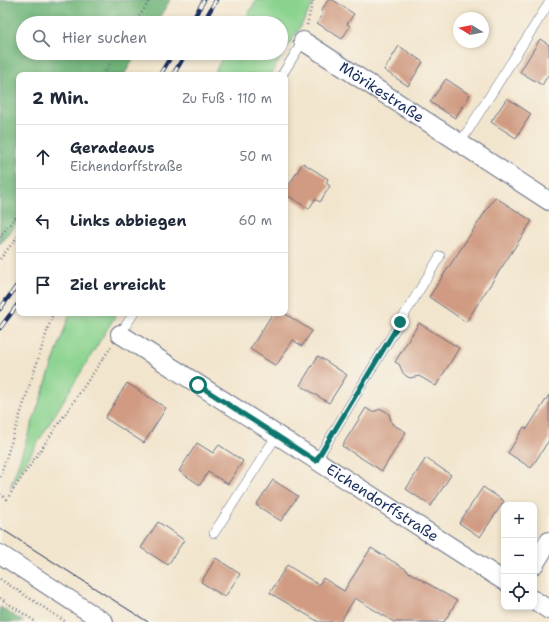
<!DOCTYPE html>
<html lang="de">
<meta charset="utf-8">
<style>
:root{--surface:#fff;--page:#f6f6f7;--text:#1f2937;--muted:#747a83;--line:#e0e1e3}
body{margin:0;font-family:"Shantell Sans",sans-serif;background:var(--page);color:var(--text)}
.controls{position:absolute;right:12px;bottom:12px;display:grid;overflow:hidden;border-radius:8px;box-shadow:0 2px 6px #0003}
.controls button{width:36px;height:36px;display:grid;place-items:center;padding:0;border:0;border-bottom:1px solid var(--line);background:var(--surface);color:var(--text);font:20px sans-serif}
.compass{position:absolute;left:453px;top:12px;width:36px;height:36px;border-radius:50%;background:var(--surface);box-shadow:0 2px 6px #0003;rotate:280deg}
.stop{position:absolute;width:12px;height:12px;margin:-9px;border:3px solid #0f766e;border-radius:50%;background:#fff}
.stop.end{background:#0f766e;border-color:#fff;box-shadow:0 1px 4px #0008}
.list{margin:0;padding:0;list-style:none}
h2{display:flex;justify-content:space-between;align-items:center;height:52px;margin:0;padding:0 16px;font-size:17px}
h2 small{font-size:13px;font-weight:400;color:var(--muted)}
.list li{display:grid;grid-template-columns:26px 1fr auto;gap:12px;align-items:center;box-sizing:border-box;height:64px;padding:0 16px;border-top:1px solid var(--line)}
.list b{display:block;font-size:15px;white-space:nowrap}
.list p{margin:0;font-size:13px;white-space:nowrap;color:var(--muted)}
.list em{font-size:13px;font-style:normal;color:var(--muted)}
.icon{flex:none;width:22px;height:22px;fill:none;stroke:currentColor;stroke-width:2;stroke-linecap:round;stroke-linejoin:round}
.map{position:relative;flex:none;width:549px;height:622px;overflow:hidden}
.search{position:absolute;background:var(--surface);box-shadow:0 2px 6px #0003;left:16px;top:16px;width:272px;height:44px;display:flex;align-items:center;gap:10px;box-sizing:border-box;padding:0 14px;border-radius:22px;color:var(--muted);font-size:15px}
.panel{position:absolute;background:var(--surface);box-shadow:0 2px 6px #0003;left:16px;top:72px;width:272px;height:244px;border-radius:8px}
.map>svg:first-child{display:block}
</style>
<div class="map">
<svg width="549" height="622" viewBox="0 0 549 622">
<rect width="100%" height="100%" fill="#f7f3e8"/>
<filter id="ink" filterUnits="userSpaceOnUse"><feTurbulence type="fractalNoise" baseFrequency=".025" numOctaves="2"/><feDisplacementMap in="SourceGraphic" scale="8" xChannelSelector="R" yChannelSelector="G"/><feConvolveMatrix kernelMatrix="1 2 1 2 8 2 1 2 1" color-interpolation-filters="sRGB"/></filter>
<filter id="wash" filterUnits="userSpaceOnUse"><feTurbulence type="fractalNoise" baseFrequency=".012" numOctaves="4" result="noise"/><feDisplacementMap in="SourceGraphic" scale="16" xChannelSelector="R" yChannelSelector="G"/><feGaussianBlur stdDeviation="0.9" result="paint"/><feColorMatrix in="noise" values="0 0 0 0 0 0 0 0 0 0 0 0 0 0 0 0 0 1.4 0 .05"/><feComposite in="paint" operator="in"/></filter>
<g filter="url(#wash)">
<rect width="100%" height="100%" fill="#f2e5cd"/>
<path fill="#8ad38f" stroke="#528176" d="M256 0H315L299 29 270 75H213L225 53H281V23H243Z
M70 313H117L10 488Z"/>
<path fill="#6fb57a" stroke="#45726c" d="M0 0H170L156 23H23V53H137L124 75H19V220L0 244Z
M0 607 24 622H0Z"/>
<g id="blocks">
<path fill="#d09b82" d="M328 0H333L354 14 347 24 350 26 342 39 317 23 323 13 321 11Z
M540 39 549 45V74L542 85 520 72Z
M399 46 423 62 408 86 384 70Z
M446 79 470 95 455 118 430 102Z
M507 98 531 114 516 138 491 122Z
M303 163 328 179 326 183 330 186 320 202 315 199 309 209 285 194V191Z
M495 197 532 221 466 322 429 297Z
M273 313H284L312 331 302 346 293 340 276 366 250 349Z
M419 323 459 348 436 386 419 376 410 378 406 376 403 373 399 364 395 362Z
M318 356 347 375 329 403 300 385Z
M127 383 166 408 144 443 105 418Z
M549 395V440L531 468 508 453 524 427 527 429Z
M366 408 372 412 381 409 385 411 389 414 392 424 406 432 382 471 342 446Z
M197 443 213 453 219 445 243 461 228 484 208 472 200 485 179 471Z
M426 458 451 475 431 506 406 489Z
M273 480 298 496 281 521 256 505Z
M483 487 504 501 480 537 459 523Z
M158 522 184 540 168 565 141 548Z
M371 548 407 570V571L457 601 444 622H394L355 598 340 622H319L270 593 287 565 319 585 323 578 344 591Z
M216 558 240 574 225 597 201 582Z"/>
</g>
</g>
<g filter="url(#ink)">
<use href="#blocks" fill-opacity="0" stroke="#666f85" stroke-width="1"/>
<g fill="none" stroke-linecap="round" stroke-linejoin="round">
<g stroke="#666f85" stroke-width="10">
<path id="lane" d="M282 75 303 41
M460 143 549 3
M120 334 134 313
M316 461 440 256
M214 533 277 435"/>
</g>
<g stroke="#666f85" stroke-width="20">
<g id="street">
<path id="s1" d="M303 41 549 201"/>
<path id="s2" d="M120 334 504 581"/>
<path d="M0 554 104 622"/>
<path d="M534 565 549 541"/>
<path d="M534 600 549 610"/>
</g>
</g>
<path stroke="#666f85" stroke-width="2.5" stroke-dasharray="1 3" stroke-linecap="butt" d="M135 23 150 0
M307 25 313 0
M103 75 116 53
M0 237 19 213
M0 259 19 235
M0 477 53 313
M0 494 7 499 111 347
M0 579 66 622
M0 598 36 622"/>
<use href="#lane" stroke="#fff" stroke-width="9"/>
<use href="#street" stroke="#fff" stroke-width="18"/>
<path stroke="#1b2f5e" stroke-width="1" d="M0 528 148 622"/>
<g stroke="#1b2f5e" stroke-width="4.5">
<path id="rail" d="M191 23 204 0
M203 23 216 0
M160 75 173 53
M173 75 186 53
M0 309 19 283
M0 328 19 303"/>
</g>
<use href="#rail" stroke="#f7f3e8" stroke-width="3" stroke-dasharray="9" stroke-linecap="butt"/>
</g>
</g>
<g fill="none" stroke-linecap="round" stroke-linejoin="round" filter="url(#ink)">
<path stroke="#0f766e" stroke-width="5" d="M198 385 316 461 400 322"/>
</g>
<g text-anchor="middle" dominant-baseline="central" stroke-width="3" stroke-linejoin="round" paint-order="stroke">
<g font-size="15" fill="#1b2f5e" stroke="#f7f3e8">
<text stroke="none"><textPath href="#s1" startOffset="94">Mörikestraße</textPath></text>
<text stroke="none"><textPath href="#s2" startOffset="312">Eichendorffstraße</textPath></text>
</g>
</g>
</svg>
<div class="controls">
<button>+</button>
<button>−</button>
<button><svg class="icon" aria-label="locate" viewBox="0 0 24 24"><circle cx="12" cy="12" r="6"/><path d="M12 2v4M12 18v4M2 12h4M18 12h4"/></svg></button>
</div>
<svg class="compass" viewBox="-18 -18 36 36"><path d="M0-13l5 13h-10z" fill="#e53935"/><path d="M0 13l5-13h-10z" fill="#747a83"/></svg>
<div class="stop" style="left:198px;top:385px"></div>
<div class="stop end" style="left:400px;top:322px"></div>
<div class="search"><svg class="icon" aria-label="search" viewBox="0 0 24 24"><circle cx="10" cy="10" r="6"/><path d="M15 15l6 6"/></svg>Hier suchen</div>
<section class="panel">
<h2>2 Min.<small>Zu Fuß · 110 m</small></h2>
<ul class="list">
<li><svg class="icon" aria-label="ahead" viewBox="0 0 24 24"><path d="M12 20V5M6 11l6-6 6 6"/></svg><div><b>Geradeaus</b><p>Eichendorffstraße</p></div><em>50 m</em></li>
<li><svg class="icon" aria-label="left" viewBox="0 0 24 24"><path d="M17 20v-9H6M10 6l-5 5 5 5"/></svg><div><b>Links abbiegen</b></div><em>60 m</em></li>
<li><svg class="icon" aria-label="arrive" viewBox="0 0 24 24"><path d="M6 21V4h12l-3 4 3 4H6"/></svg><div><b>Ziel erreicht</b></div></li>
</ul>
</section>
</div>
